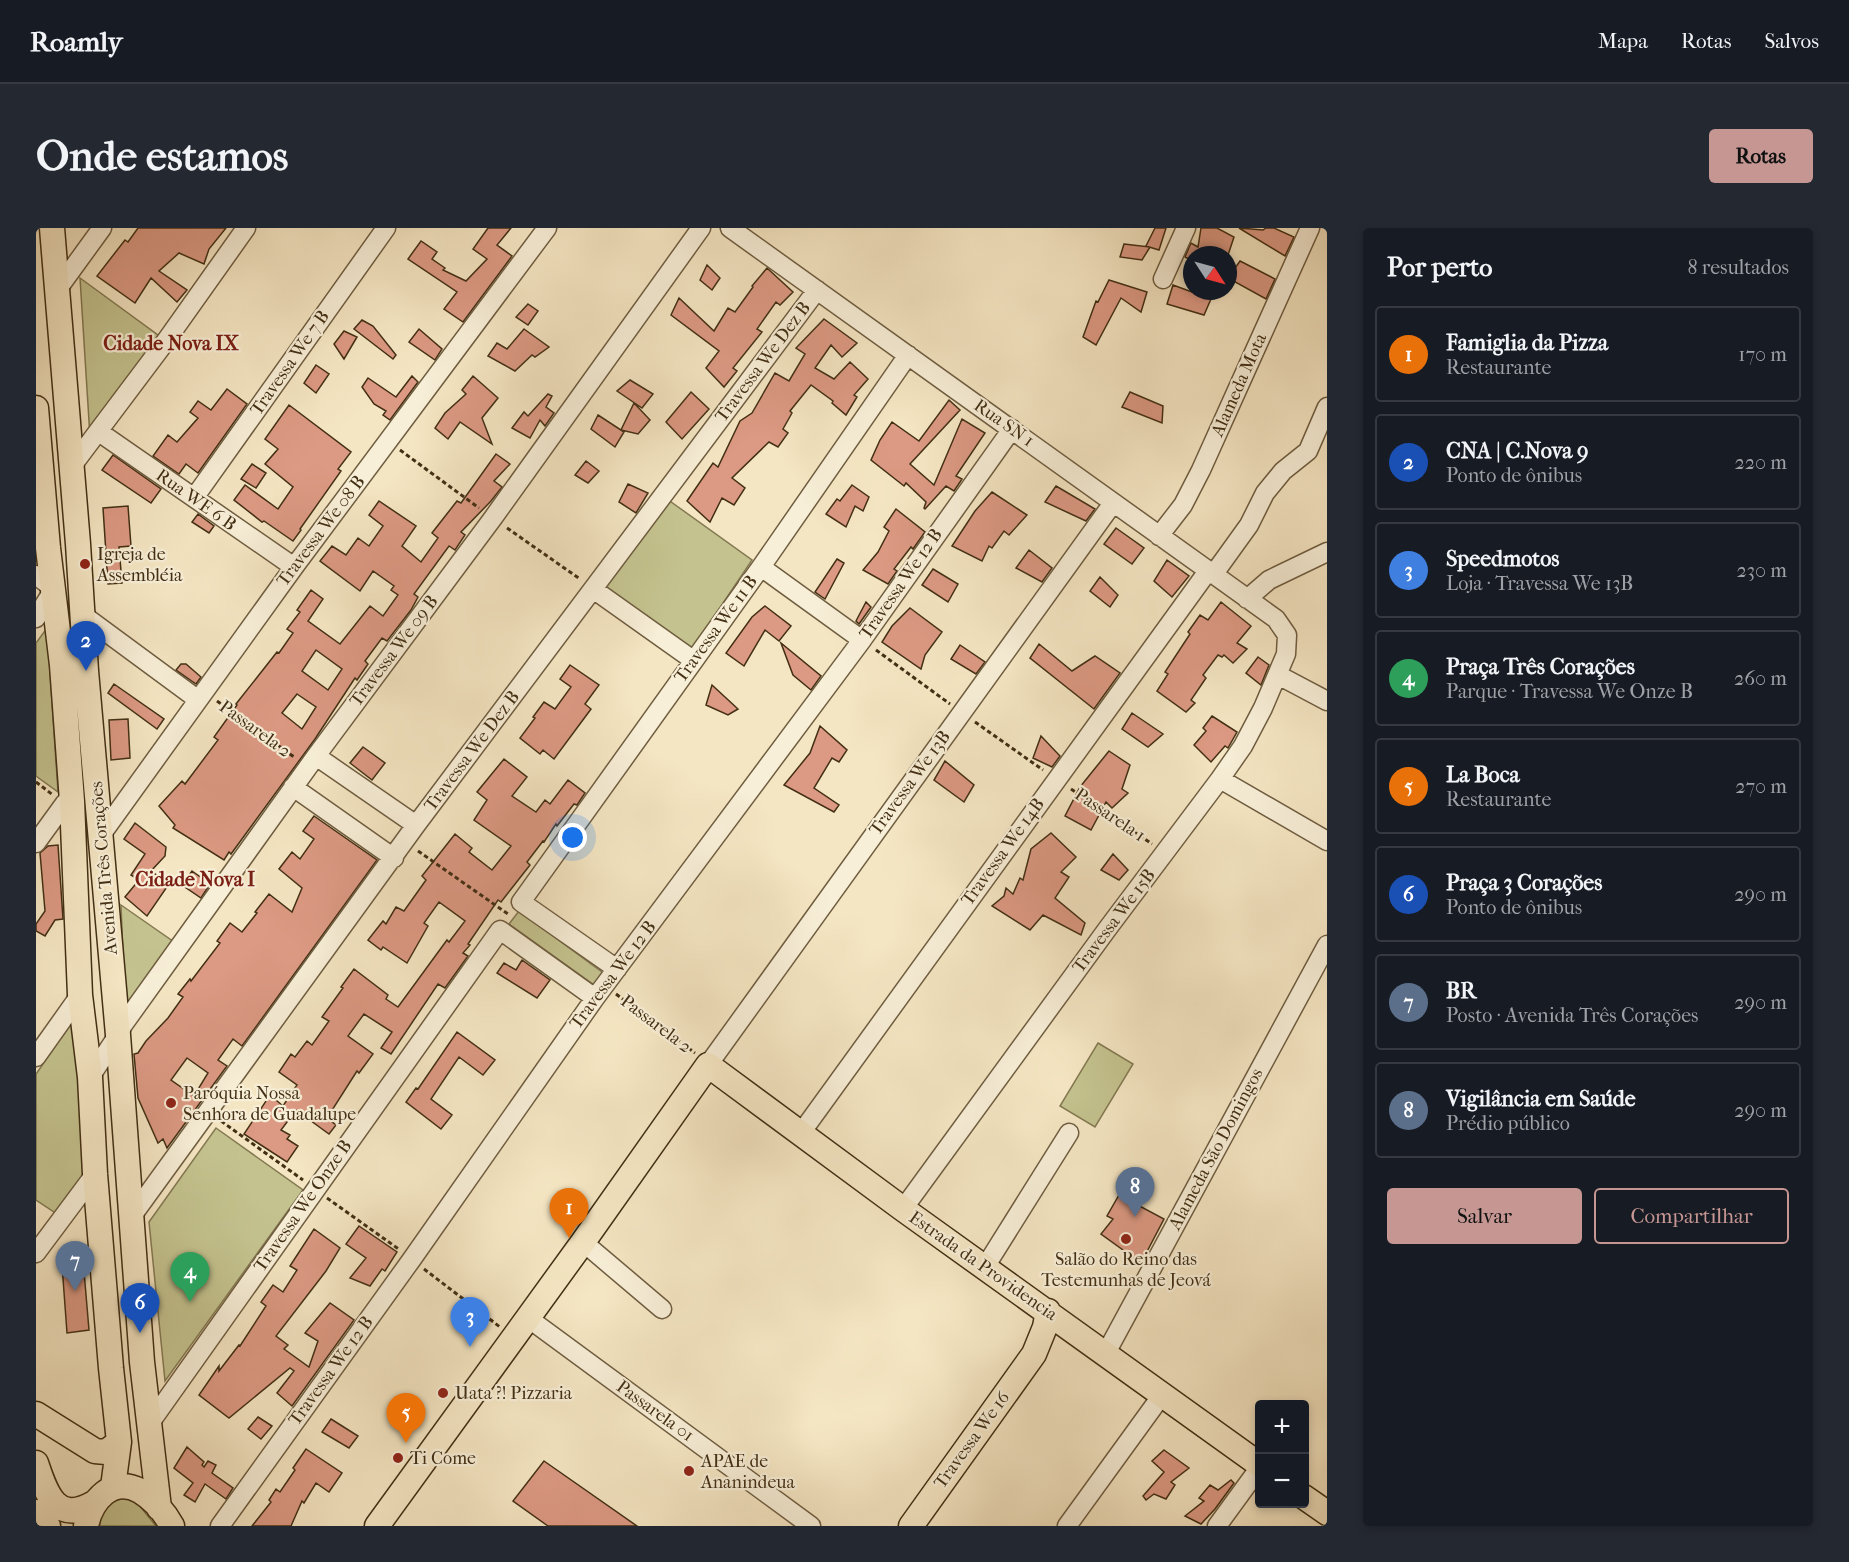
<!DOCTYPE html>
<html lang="pt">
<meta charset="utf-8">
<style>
:root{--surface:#171b24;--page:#242831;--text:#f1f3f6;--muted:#9ea1a6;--line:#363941;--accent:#c59692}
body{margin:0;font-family:"IM FELL French Canon",serif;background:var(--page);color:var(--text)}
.controls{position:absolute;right:18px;bottom:18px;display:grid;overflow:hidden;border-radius:6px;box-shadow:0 3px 9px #0003}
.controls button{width:54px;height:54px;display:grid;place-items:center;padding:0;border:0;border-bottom:2px solid var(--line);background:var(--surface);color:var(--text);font:30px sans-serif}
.compass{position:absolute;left:1147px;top:18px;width:54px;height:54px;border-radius:50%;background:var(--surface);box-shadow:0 3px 9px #0003;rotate:126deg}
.you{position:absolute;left:537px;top:610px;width:21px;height:21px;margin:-15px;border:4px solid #fff;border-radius:50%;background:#1a73e8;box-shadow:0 0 0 9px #1a73e833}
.badge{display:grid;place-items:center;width:39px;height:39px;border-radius:50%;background:var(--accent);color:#fff;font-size:20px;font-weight:700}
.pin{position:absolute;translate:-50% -50px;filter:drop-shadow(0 2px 3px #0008)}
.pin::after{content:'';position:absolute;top:32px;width:21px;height:18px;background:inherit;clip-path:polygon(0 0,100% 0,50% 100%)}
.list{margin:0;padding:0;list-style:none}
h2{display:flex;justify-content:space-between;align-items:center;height:78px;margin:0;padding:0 24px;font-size:26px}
h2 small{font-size:20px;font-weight:400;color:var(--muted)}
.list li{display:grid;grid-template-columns:39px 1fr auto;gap:18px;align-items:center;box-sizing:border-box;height:96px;margin:0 12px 12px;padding:0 12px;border:2px solid var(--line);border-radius:6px}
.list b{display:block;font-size:22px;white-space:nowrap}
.list p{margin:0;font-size:20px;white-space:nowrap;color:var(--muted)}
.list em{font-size:20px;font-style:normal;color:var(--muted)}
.actions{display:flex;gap:12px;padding:18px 24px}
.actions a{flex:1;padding:14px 0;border:2px solid var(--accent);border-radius:6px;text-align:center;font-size:21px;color:var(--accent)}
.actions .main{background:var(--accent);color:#111}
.map{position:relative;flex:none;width:1291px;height:1298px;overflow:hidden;border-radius:6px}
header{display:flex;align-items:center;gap:36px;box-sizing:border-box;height:84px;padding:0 30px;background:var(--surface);border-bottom:2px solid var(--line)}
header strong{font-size:28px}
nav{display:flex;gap:33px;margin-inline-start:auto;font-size:21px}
.intro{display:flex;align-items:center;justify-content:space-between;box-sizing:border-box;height:144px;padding:0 36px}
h1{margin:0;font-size:42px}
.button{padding:15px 27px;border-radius:6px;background:var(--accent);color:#111;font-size:21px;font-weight:700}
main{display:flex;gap:36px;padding:0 36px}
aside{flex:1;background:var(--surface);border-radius:6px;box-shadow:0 3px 9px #0003}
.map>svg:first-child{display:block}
</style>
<header>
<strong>Roamly</strong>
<nav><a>Mapa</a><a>Rotas</a><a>Salvos</a></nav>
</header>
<div class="intro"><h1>Onde estamos</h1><a class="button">Rotas</a></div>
<main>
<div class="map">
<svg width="1291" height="1298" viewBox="0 0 1291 1298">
<rect width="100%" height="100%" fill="#f5e6c3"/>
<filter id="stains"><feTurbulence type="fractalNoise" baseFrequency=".00333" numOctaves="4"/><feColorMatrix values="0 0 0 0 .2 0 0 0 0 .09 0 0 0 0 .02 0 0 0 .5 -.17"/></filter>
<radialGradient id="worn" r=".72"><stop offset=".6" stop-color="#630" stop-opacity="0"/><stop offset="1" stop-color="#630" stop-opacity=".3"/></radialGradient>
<path fill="#c4c38f" stroke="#837952" stroke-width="1.5" d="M44 50 126 110 54 209Z
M631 271 716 332 655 423 568 357Z
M11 400 22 564 0 548V415Z
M85 677 138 714 97 774H89Z
M483 683 570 747 561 759 473 696Z
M39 790 55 938 21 986 0 972V846Z
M1062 815 1097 836 1059 899 1024 878Z
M180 900 267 962 129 1153 113 994Z
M85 1268 98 1271 120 1298H64C63 1282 72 1275 85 1268Z"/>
<path fill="#dc9983" stroke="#422f14" stroke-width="1.5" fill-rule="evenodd" d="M102 0H190L173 21 168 36 143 25 123 43 151 62 141 74 115 50 99 75 61 48 89 12 92 14Z
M452 0H475L461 17 476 28 427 94 408 81 421 64 372 31 385 13 401 24 396 31 409 40 407 42 430 53 451 31 437 21Z
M1119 0H1130L1123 22 1110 18Z
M1165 0H1181L1198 9 1192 27H1156V33L1149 29 1155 15 1162 19Z
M1203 0 1227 2 1230 0H1238L1258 9 1249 28Z
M1088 16 1114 19 1106 32 1084 29Z
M1204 33 1239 51 1230 71 1192 50Z
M671 37 684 50 676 62 664 52Z
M731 40 757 64 744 77 740 74 721 101 726 104 697 140 701 143 688 159 670 140 683 123 635 87 643 70 678 103 692 80 699 84 717 59 716 58Z
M1073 52 1111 64 1105 84 1085 70 1060 117 1047 109 1060 73 1062 74Z
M1137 57 1175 71 1168 87 1131 76Z
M492 76 502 83 492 97 480 89Z
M788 91 821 115 806 129 795 117 779 140 798 151 814 134 832 151 818 167 821 169 810 187 796 175 797 173 775 157 754 183 756 185 747 201 752 205 742 219 733 214 696 250 709 260 698 277 686 270 674 294 651 273 677 235 682 239 704 193 716 185 739 145 753 153 769 126 760 120Z
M326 92 337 98 360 127 357 131 318 101Z
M383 101 406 121 399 132 373 114Z
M488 101 513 119 499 129 496 127 479 143 452 128 461 115 471 121Z
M308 103 321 109 308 131 298 116Z
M280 137 293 146 280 165 268 155Z
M376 148 382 154 354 192 347 187 350 183 338 176 326 159 332 150 360 169Z
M437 148 462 170 446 190 456 216 424 194 412 211 399 200 409 185 430 166 426 162Z
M594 152 617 166 606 180 581 163Z
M191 161 211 176 162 245 150 236 143 246 117 228 132 207 141 214 162 190 154 184 162 173 175 182Z
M655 164 673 181 646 211 630 194Z
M1094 164 1127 178 1126 195 1086 179Z
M512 166 516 168 510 179 518 185 509 198 504 192 494 210 476 200 488 184 492 188Z
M913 172 924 182 874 236 898 257 926 191 949 205 920 248 926 251 918 263 910 258 889 281 888 280 890 274 870 255 868 258 835 232 844 212 856 194 883 213Z
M598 175 614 192 602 206 585 202Z
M253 177 315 224 302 241 305 243 264 301 265 302 257 313 228 293 226 294 198 272 209 257 242 281 257 259 229 236 242 221 229 211Z
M562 187 588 204 579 219 555 201Z
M460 226 474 236 458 253 466 259 455 273 425 304 429 307 419 322 413 318 378 366 382 369 375 382 351 413 346 410 329 433 332 436 321 452 319 450 279 511 195 626 193 624 188 632 137 600 139 597 123 578 146 553 149 556 182 512 178 509 201 477 200 476 241 424 243 425 257 405 251 401 264 384 261 382 275 362 287 371 272 393 304 416 334 378 347 388 362 367 355 362 358 358 337 343 324 363 284 333 296 318 310 327 322 310 333 318 347 298 333 287 343 273 380 298 366 318 385 334 402 310 396 305 421 273 425 275ZM280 422 306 441 292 462 266 443ZM261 466 280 479 266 501 246 485Z
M77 227 125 261 115 275 66 242Z
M550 233 563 243 552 255 539 247Z
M216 236 230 245 220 260 205 251Z
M592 256 612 265 600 285 583 274Z
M816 257 833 269 827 283 819 278 810 299 790 286 801 271 804 273Z
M1020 258 1059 281 1050 293 1009 274Z
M956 264 991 287 973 307 968 303 956 320 953 318 946 333 916 318 939 283Z
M92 278 95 318 83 319 86 355 72 356 67 280Z
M860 281 889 304 877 321 875 319 858 341 861 343 852 356 827 342 842 324 853 303 848 299Z
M162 286 178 298 173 305 156 294Z
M1080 300 1108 320 1096 336 1068 316Z
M993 322 1016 340 1006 354 980 340Z
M801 331 808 335 789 371 779 364Z
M1131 332 1153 348 1136 369 1118 353Z
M897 341 922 356 912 374 886 357Z
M1064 349 1082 367 1074 379 1054 363Z
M830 374 835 379 823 396 820 393Z
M1185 374 1215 398 1201 415 1211 421 1197 435 1188 427 1186 429 1182 427 1167 447 1170 450 1155 472 1159 475 1150 484 1121 463 1132 446 1129 444 1154 406 1152 404 1164 387 1172 392Z
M729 378 755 398 743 413 729 402 708 438 690 425 716 389Z
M874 380 906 404 889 427 885 441 846 414 856 398Z
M745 415 785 448 775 462 757 447Z
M1003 416 1036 443 1059 428 1084 445 1058 481 994 430Z
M924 417 949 434 940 446 915 431Z
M1222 429 1233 437 1225 457 1210 445Z
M145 436H150L165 449 160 456 140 442Z
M534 437 563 457 549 476 555 481 518 531 507 522 504 526 484 510 499 490 497 489 508 474 519 481 535 459 524 451Z
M78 456 128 491 121 501 72 465Z
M676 457 702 481 692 487 670 477Z
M1096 485 1127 506 1112 519 1086 501Z
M1176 488 1201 504 1192 520 1189 518 1175 534 1158 517 1170 503 1167 500Z
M92 491 94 530 75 532 73 492Z
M784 498 811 522 803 534 796 530 778 560 803 577 798 584 748 557 774 525Z
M1005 508 1024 528 1016 539 997 530Z
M327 519 349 535 336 552 314 535Z
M1073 523 1094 537 1086 561 1092 565 1076 580 1070 574 1055 602 1029 588 1044 559Z
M468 531 491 549 476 568 500 584 509 572 514 576 532 552 549 565 541 577 538 576 521 598 520 596 508 614 507 613 491 634 494 637 465 674 462 672 432 716 434 717 427 725 432 728 409 760 402 756 355 826 345 820 356 804 328 786 312 808 337 826 323 845 321 843 291 890 300 897 293 906 260 882 245 902 254 907 251 911 262 918 251 934 208 906 234 867 247 878 261 857 243 844 255 826 259 829 271 813 276 817 293 793 286 789 307 760 305 759 318 741 352 767 350 771 362 779 411 712 413 714 429 693 403 674 388 695 392 698 371 735 347 719 345 722 332 712 347 693 350 696 360 679 368 683 390 652 386 648 419 606 436 620 433 624 456 642 475 618 438 592 451 572 441 564Z
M909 533 938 557 928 574 898 552Z
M278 588 341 632 206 818 197 811 182 832 191 838 131 920 127 911 122 915 102 870 98 826 102 825 110 813 132 790 147 769 142 766 154 751 155 753 184 715 181 713 194 695 206 704 221 685 219 684 233 666 256 684 266 660 243 641 256 624 264 631 278 611 267 603ZM151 830 172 845 158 868 135 852Z
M99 595 130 619 129 628 115 643 133 656 111 688 89 669 103 652 95 647 109 626 88 611Z
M1015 605 1040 629 1025 644 1033 649 1019 670 1049 695 1045 707 1007 687 994 702 956 678 968 668 970 660 977 666 984 650 987 652 995 621Z
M22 617 27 691 19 692 9 708 0 703V696L9 683 4 625 12 618Z
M1077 626 1092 642 1083 652 1065 642Z
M156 643 174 656 165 670 146 657Z
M486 732 514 752 501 770 461 745 468 735 480 742Z
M421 804 459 832 447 847 423 829 395 871 416 887 405 901 370 874 380 860 382 861Z
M1083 967 1128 991 1105 1035 1065 1006 1077 991 1071 988Z
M323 998 361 1024 349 1043 346 1041 334 1058 314 1050 330 1030 310 1016Z
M278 1001 304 1020 290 1043 240 1108 252 1117 248 1121 273 1139 282 1113 269 1105 294 1075 318 1092 256 1178 241 1165 258 1143 254 1140 193 1190 163 1167 183 1138V1143L203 1117 204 1118 230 1078 225 1074 237 1057 247 1064 261 1042 254 1038Z
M46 1020 53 1102 31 1105 25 1023Z
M222 1189 236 1198 225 1211 212 1201Z
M295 1191 322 1208 313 1220 286 1204Z
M151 1219 168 1234 166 1237 168 1239 172 1233 180 1237 176 1245 197 1260 190 1271 169 1256 159 1274 148 1267 157 1255 138 1240Z
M270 1221 306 1245 293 1264 280 1255 268 1275 266 1273 255 1298H216L235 1274 233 1272 240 1261 244 1264 259 1242 257 1240Z
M1128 1222 1153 1240 1135 1254 1139 1257 1130 1271 1118 1266 1110 1272 1107 1268 1128 1244 1116 1233Z
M508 1233 601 1298H512L477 1273Z
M1195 1252 1198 1255 1179 1281 1165 1296 1149 1288 1168 1273 1163 1270 1174 1257 1182 1262Z"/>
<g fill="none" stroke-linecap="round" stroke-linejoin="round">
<g stroke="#6f5d40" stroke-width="21">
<path id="minor" d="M694 0 1240 391 1251 407 1250 426 1227 480 1207 518 1184 551 1072 700 867 981
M1127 51 1150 0
M21 62 66 0
M63 204 258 339
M36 238 127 117 210 0
M158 270 350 0
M1123 308 1147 277 1165 242 1274 0
M725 339 826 412
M0 347 18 361 0 390
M1177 347 1213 297 1229 265 1247 243 1272 223 1291 179
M557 361 657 432
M1211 371 1233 352 1291 324
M47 387 161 471
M1242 447 1291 473
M280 528 380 597
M1184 551 1291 613
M257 559 358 630
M65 607 258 339 511 0
M0 615 29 575 36 573
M581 741 485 674 725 339 872 127
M0 829 44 767
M672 837 1077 275
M54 849 82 807 87 797 280 528 457 290 665 0
M765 905 1172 343
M96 988 380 597 781 62
M547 1014 626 1081
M0 1025 59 946
M949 1039 1033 905
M492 1090 775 1298
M1070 1125 1291 717
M114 1195 464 702 559 770
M184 1298 376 1031 559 770 826 412 976 201
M1031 1298 1126 1167
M1181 1298 1224 1239"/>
</g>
<g stroke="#422f14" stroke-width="27">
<path id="major" d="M16 0 42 316 50 443 82 807 106 1134 123 1280
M0 180 12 320 26 437 36 573 44 767 54 849 59 946 75 1140 83 1214 77 1259
M0 1186 59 1223 70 1224 83 1214
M0 1235C10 1265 20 1297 58 1275
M1268 1269 1291 1285
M0 1284 12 1298
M50 1298C55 1273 76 1247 104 1263 117 1271 129 1285 136 1298
M341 1298 547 1014 672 837 867 981 1224 1237
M875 1298 998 1126 1009 1099 1012 1083"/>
</g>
<path stroke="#422f14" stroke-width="3" stroke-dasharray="4.5 3" stroke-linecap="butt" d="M364 222 443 280
M471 300 544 351
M840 422 914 476
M181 473 258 529
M939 494 1007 542
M0 554 17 567
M1035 561 1116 616
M382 623 472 686
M580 766 659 825
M185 893 267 952
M291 970 364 1022
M388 1041 464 1099"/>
<use href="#minor" stroke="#f8efd8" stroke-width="18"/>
<use href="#major" stroke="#f5e6c3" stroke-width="24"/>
</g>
<g fill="#8f2418" stroke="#f8efd8" stroke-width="2">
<circle cx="49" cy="336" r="6"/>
<circle cx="135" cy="875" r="6"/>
<circle cx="1090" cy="1011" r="6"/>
<circle cx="407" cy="1165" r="6"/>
<circle cx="362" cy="1230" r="6"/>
<circle cx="653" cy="1243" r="6"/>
</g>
<g text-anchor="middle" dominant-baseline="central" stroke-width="4.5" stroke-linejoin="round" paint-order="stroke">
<g font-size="18" fill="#422f14" stroke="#f8efd8">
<text transform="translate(727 134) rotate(-53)">Travessa We Dez B</text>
<text transform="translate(254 135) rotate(-55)">Travessa We 7 B</text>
<text transform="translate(1203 157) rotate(-66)">Alameda Mota</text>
<text transform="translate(968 195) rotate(35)">Rua SN 1</text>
<text transform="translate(160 272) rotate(35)">Rua WE 6 B</text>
<text transform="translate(285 303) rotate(-53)">Travessa We 08 B</text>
<text transform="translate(865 356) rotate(-55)">Travessa We 12 B</text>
<text transform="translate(680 401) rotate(-54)">Travessa We 11 B</text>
<text transform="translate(358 423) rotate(-53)">Travessa We 09 B</text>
<text transform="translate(219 501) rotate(36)">Passarela 2</text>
<text transform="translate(436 523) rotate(-53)">Travessa We Dez B</text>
<text transform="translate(874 555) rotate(-54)">Travessa We 13B</text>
<text transform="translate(1074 587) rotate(34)">Passarela 1</text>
<text transform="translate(967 624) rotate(-54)">Travessa We 14B</text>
<text transform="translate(68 640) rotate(-95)">Avenida Três Corações</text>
<text transform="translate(1078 693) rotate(-53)">Travessa We 15B</text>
<text transform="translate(577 747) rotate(-53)">Travessa We 12 B</text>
<text transform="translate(620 796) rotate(37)">Passarela 2</text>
<text transform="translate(1180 921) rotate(-62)">Alameda São Domingos</text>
<text transform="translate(267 978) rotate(-55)">Travessa We Onze B</text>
<text transform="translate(947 1038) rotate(35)">Estrada da Providencia</text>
<text transform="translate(295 1143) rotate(-54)">Travessa We 12 B</text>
<text transform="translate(619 1183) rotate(36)">Passarela 01</text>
<text transform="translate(936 1212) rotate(-54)">Travessa We 16</text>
</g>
<g font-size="18" fill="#422f14" stroke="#f8efd8" text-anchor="start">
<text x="61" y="326">Igreja de<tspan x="61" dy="21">Assembléia</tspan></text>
<text x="147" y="865">Paróquia Nossa<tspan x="147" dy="21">Senhora de Guadalupe</tspan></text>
<text x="1090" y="1031" text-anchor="middle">Salão do Reino das<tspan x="1090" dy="21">Testemunhas de Jeová</tspan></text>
<text x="419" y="1165">Uata ?! Pizzaria</text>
<text x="374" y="1230">Ti Come</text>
<text x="665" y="1233">APAE de<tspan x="665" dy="21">Ananindeua</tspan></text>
</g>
<g font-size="20" font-weight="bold" fill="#7a1f14" stroke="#f8efd8">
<text x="135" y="115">Cidade Nova IX</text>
<text x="159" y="651">Cidade Nova I</text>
</g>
</g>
<rect width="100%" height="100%" filter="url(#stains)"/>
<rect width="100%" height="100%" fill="url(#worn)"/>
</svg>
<div class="controls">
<button>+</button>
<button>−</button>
</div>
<svg class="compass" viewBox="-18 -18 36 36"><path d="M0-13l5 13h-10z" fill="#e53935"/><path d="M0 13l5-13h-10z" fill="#9ea1a6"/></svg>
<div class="you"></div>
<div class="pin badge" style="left:533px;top:1010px;background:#e8710a">1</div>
<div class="pin badge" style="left:50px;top:443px;background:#1a4fb4">2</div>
<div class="pin badge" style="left:434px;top:1119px;background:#3f7fe0">3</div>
<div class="pin badge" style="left:154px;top:1074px;background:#2e9e5b">4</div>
<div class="pin badge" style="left:370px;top:1215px;background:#e8710a">5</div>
<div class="pin badge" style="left:104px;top:1105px;background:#1a4fb4">6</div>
<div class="pin badge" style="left:39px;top:1063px;background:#5c6f8a">7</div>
<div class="pin badge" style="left:1099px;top:989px;background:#5c6f8a">8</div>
</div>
<aside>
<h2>Por perto<small>8 resultados</small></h2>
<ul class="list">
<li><span class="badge" style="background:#e8710a">1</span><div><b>Famiglia da Pizza</b><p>Restaurante</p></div><em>170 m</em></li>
<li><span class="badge" style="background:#1a4fb4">2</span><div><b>CNA | C.Nova 9</b><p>Ponto de ônibus</p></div><em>220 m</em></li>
<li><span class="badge" style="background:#3f7fe0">3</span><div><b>Speedmotos</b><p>Loja · Travessa We 13B</p></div><em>230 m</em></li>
<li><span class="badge" style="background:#2e9e5b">4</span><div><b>Praça Três Corações</b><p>Parque · Travessa We Onze B</p></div><em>260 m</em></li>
<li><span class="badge" style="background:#e8710a">5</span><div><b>La Boca</b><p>Restaurante</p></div><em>270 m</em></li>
<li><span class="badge" style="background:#1a4fb4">6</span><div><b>Praça 3 Corações</b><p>Ponto de ônibus</p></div><em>290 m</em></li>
<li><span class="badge" style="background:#5c6f8a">7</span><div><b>BR</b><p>Posto · Avenida Três Corações</p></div><em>290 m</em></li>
<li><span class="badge" style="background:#5c6f8a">8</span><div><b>Vigilância em Saúde</b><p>Prédio público</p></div><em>290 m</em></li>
</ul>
<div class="actions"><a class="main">Salvar</a><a>Compartilhar</a></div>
</aside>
</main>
